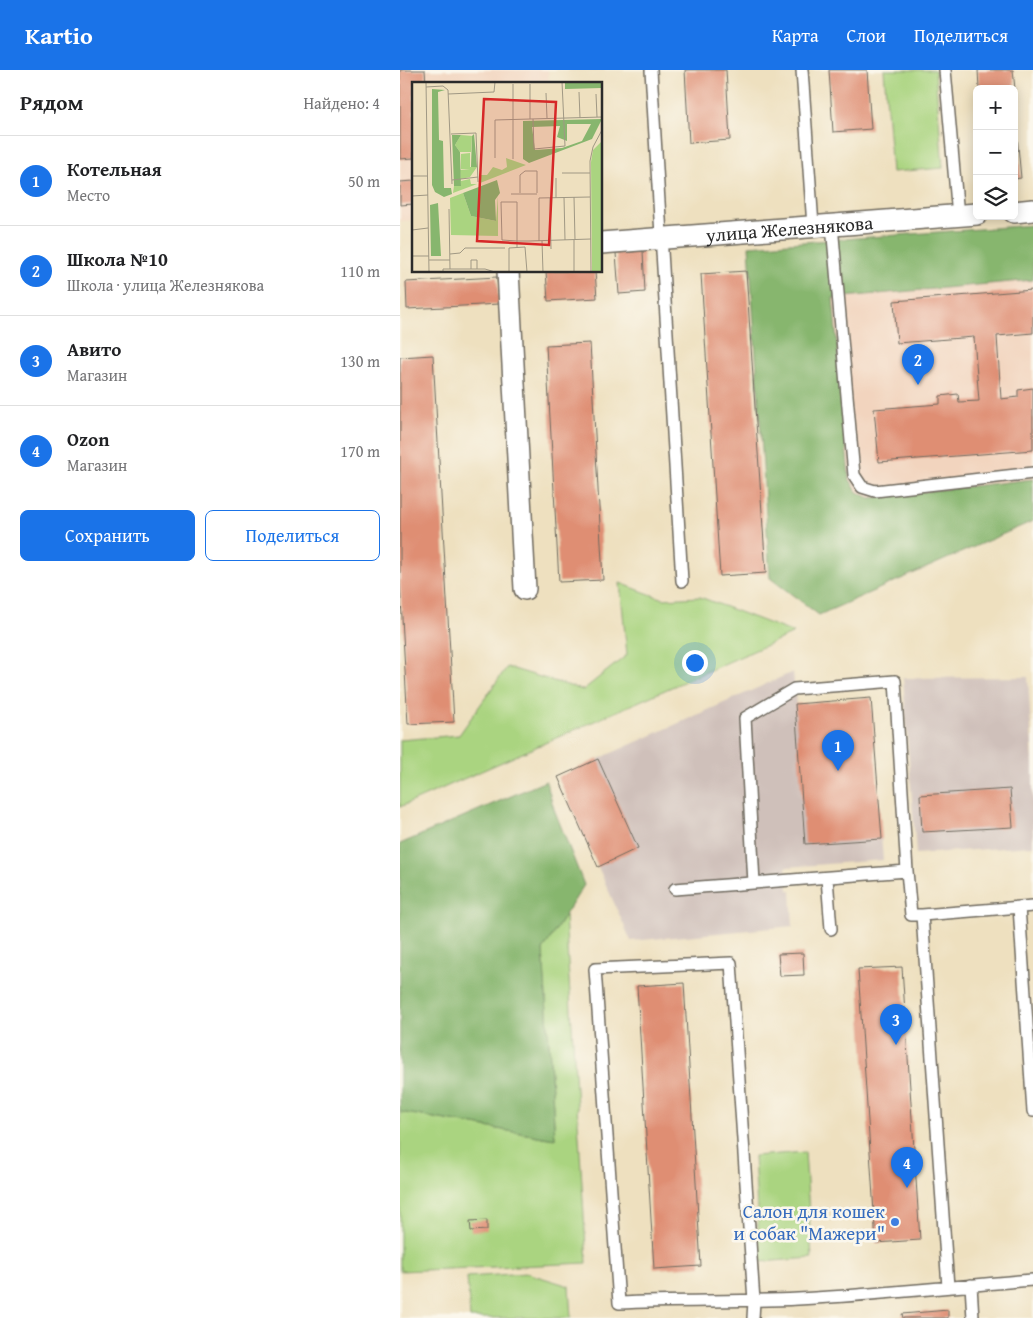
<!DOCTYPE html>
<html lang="ru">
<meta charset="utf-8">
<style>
:root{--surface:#fff;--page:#f2f2f2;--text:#202124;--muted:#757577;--line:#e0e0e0;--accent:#1a73e8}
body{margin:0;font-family:"Gentium Book Plus",serif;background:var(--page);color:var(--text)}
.controls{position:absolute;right:15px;top:15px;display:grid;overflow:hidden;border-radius:8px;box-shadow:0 2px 12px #0003}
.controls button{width:45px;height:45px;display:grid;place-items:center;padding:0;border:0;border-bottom:1px solid var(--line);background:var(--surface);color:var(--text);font:25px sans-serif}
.you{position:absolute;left:294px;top:592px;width:18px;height:18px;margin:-12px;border:4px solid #fff;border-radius:50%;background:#1a73e8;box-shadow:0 0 0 8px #1a73e833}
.badge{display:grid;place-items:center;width:32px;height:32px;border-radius:50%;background:var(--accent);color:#fff;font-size:16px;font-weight:700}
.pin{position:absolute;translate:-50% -41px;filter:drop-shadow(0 1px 2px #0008)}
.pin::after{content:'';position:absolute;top:26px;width:18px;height:15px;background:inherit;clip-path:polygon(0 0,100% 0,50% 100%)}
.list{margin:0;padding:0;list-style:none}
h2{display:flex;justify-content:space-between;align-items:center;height:65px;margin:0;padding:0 20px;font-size:21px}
h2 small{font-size:16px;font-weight:400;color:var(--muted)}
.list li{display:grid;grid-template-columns:32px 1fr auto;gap:15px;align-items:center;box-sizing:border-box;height:90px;padding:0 20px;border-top:1px solid var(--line)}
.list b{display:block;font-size:19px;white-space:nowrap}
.list p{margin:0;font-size:16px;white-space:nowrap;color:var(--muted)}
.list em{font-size:16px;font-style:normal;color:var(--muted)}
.actions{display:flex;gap:10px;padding:15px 20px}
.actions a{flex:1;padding:11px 0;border:1px solid var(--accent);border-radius:8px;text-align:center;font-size:18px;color:var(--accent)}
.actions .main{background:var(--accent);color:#fff}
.icon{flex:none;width:28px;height:28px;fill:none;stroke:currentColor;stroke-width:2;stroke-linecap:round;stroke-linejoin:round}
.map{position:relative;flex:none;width:633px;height:1248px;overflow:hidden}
header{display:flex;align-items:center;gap:30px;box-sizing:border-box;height:70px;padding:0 25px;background:var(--accent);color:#fff}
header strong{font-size:24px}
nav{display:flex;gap:28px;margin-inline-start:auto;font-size:18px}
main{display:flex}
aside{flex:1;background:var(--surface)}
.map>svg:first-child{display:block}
</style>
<header>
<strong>Kartio</strong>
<nav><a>Карта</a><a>Слои</a><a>Поделиться</a></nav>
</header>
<main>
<aside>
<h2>Рядом<small>Найдено: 4</small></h2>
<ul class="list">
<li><span class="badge">1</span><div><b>Котельная</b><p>Место</p></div><em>50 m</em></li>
<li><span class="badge">2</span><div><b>Школа №10</b><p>Школа · улица Железнякова</p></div><em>110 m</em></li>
<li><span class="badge">3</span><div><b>Авито</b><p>Магазин</p></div><em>130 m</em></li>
<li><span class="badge">4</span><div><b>Ozon</b><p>Магазин</p></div><em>170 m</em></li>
</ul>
<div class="actions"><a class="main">Сохранить</a><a>Поделиться</a></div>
</aside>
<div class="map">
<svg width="633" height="1248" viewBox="0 0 633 1248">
<rect width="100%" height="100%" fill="#fbf7ec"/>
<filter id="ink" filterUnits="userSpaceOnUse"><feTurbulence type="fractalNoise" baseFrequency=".02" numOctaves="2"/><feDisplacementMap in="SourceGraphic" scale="10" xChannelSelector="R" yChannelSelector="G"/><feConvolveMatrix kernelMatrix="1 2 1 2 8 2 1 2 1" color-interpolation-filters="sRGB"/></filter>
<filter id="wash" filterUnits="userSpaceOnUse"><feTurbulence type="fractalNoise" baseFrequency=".0096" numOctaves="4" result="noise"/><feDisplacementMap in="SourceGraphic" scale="20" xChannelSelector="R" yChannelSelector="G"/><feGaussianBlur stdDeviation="1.12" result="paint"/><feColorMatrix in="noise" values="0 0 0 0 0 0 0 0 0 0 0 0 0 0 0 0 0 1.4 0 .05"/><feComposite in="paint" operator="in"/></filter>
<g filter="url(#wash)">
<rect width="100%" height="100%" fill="#eee0bf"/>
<path fill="#f2d4be" d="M0 0H148L149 14H14V150L0 151Z
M633 162V451L419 545 394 178Z"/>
<path fill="#cfc0ba" d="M393 602 396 634 471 628 483 790 386 797 388 820 391 821 393 856 231 871 158 707Z
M628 607 633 695V776L516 784 503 608Z"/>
<path fill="#aad480" stroke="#6a8056" d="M484 0H535L543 98 492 102Z
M220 513 263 529 300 527 394 563 0 737V670L59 665 107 597 183 620 227 585Z
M165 845 187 1193 0 1201V1042L155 1069 143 880Z
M405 1082 412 1188 360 1192 354 1086Z
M127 1203 169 1216 171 1248H70L67 1207Z"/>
<path fill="#87b66e" stroke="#59704c" d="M633 155V210L433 228 449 408 457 422 470 428 633 409V451L419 545 370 508 349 176Z
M146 711 154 739 184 815 143 880 155 1069 0 1042V774Z"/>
<g id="blocks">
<path fill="#df8e73" d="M0 0H25L26 14H14V88L0 89Z
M285 0H326L330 70 289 73Z
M429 0H467L471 59 433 62Z
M578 0H613L615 19H579Z
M614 34 621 108 614 109Z
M14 111V134L0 135V112Z
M243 181 245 222 219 224 216 183Z
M146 201H195L197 228 148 231Z
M346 201 366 503 320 506 301 204Z
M97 207 99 234 7 239 6 212Z
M633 220V263L597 266 601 329 618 327V320L633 318V380L479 392 474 339 540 334V326L558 324 559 332 579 331 574 267 497 273 494 231Z
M190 273 203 510 159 512 146 275Z
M33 285 54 652 8 654 0 512V287Z
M471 628 482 769 405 774 395 634Z
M198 689 238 778 198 797 158 707Z
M610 719 613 757 522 762 520 725Z
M403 883 404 905 380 906 378 884Z
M502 897 520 1170 476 1173 458 899Z
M284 913 301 1196 254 1199 237 916Z
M87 1150V1160L71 1161 70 1151Z
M548 1240V1248H503L502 1244Z"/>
</g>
</g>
<g filter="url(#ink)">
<use href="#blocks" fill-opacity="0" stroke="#6f6a5f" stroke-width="1"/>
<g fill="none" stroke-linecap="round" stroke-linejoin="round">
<g stroke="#6f6a5f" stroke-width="14">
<path id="lane" d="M251 0 282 511
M402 0 413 156
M545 0 558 146
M432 155 454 405 462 417 475 421 633 403
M427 808 431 859
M354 813 345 648 394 619 495 611 507 801
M275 819 507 801 511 845H522
M619 837 633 1041
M571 1215 573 1248
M548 1217 522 845 633 836
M353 1248 354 1231 331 893 195 899 219 1233C279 1230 339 1232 398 1229 477 1225 555 1216 633 1210"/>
</g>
<g stroke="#6f6a5f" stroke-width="24">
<g id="street">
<path d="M614 142 633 140"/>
<path id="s1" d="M201 173 577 144"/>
<path d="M108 201 125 519"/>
</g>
</g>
<use href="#lane" stroke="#fff" stroke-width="11"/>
<use href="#street" stroke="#fff" stroke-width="21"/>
</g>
</g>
<circle fill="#3f7fe0" stroke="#fbf7ec" stroke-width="2" cx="495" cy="1152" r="5"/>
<g text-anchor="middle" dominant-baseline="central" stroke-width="5" stroke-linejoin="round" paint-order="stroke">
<g font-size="19" fill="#2b2b2b" stroke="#fbf7ec">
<text stroke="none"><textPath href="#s1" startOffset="189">улица Железнякова</textPath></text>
</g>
<g font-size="19" fill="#366cbe" stroke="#fbf7ec" text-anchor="end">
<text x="485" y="1141">Салон для кошек<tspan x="485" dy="22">и собак "Мажери"</tspan></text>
</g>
</g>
<g transform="translate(12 12)">
<rect width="190" height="190" fill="#eee0bf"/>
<path d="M49 53 60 54 59 70H48L43 63ZM190 59V190H180L179 80 181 68ZM58 71V85H65L58 95 49 97 48 88 58 87H49V72ZM94 76 114 83 68 101 67 93H75L81 85 90 88 95 85ZM58 97 59 102H65L41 111 42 104H49V99ZM51 111 59 134 84 139 86 114V154L39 153 38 116Z" fill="#aad480"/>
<path d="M153 0H190V6L153 7ZM20 7 33 8 26 10 27 58 31 59 32 106H39L40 112 32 115 23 110 20 103ZM190 37 180 57 117 81 111 77V39ZM155 42H179L170 59 150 66 123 68 120 45 148 44 145 55 155 59ZM62 52 65 85H59L60 54ZM40 53H49L43 63 48 70 49 104H42ZM85 98 88 111 83 118 84 139 59 134 51 111ZM26 121 29 174H19L18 123Z" fill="#87b66e" fill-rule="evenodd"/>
<path fill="none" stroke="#a09884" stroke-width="1" d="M14 0 17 190M101 2V77M118 2V37M14 5 31 4 36 8 40 102M167 10 168 36M134 11 135 36M36 12 82 10 83 0M184 12 185 35M121 37 122 67 153 64 150 0M39 52 64 51 66 100M83 76V38L190 35M150 91H178M0 94H16M144 96V116M40 98 66 95M108 111V93L113 89H125V111M99 112H125M0 114 16 113M152 115 153 158M162 115 163 158M138 116 139 167M37 127 38 187M0 148 16 146M162 158V190M127 159V116L178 115M130 159 131 190M105 165V120H89L90 158 105 159H117L179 157M38 172 48 171 53 166H93M0 174H17M17 178H38M59 187V178H65V187M31 190V187H73L83 190M97 190V166L113 165 115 190M179 190 178 79 181 65 190 48"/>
<path fill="#d62828" fill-opacity="0.15" stroke="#d62828" stroke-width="2.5" d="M72 17 144 20 137 163 65 159Z"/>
<rect width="190" height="190" fill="none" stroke="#2b2b2b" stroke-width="2.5"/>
</g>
</svg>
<div class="controls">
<button>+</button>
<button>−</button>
<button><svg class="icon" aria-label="layers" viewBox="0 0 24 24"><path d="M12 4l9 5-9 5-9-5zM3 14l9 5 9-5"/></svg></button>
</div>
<div class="you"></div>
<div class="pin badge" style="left:438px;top:701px">1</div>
<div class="pin badge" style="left:518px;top:315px">2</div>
<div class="pin badge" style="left:496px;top:975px">3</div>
<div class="pin badge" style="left:507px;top:1118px">4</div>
</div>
</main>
